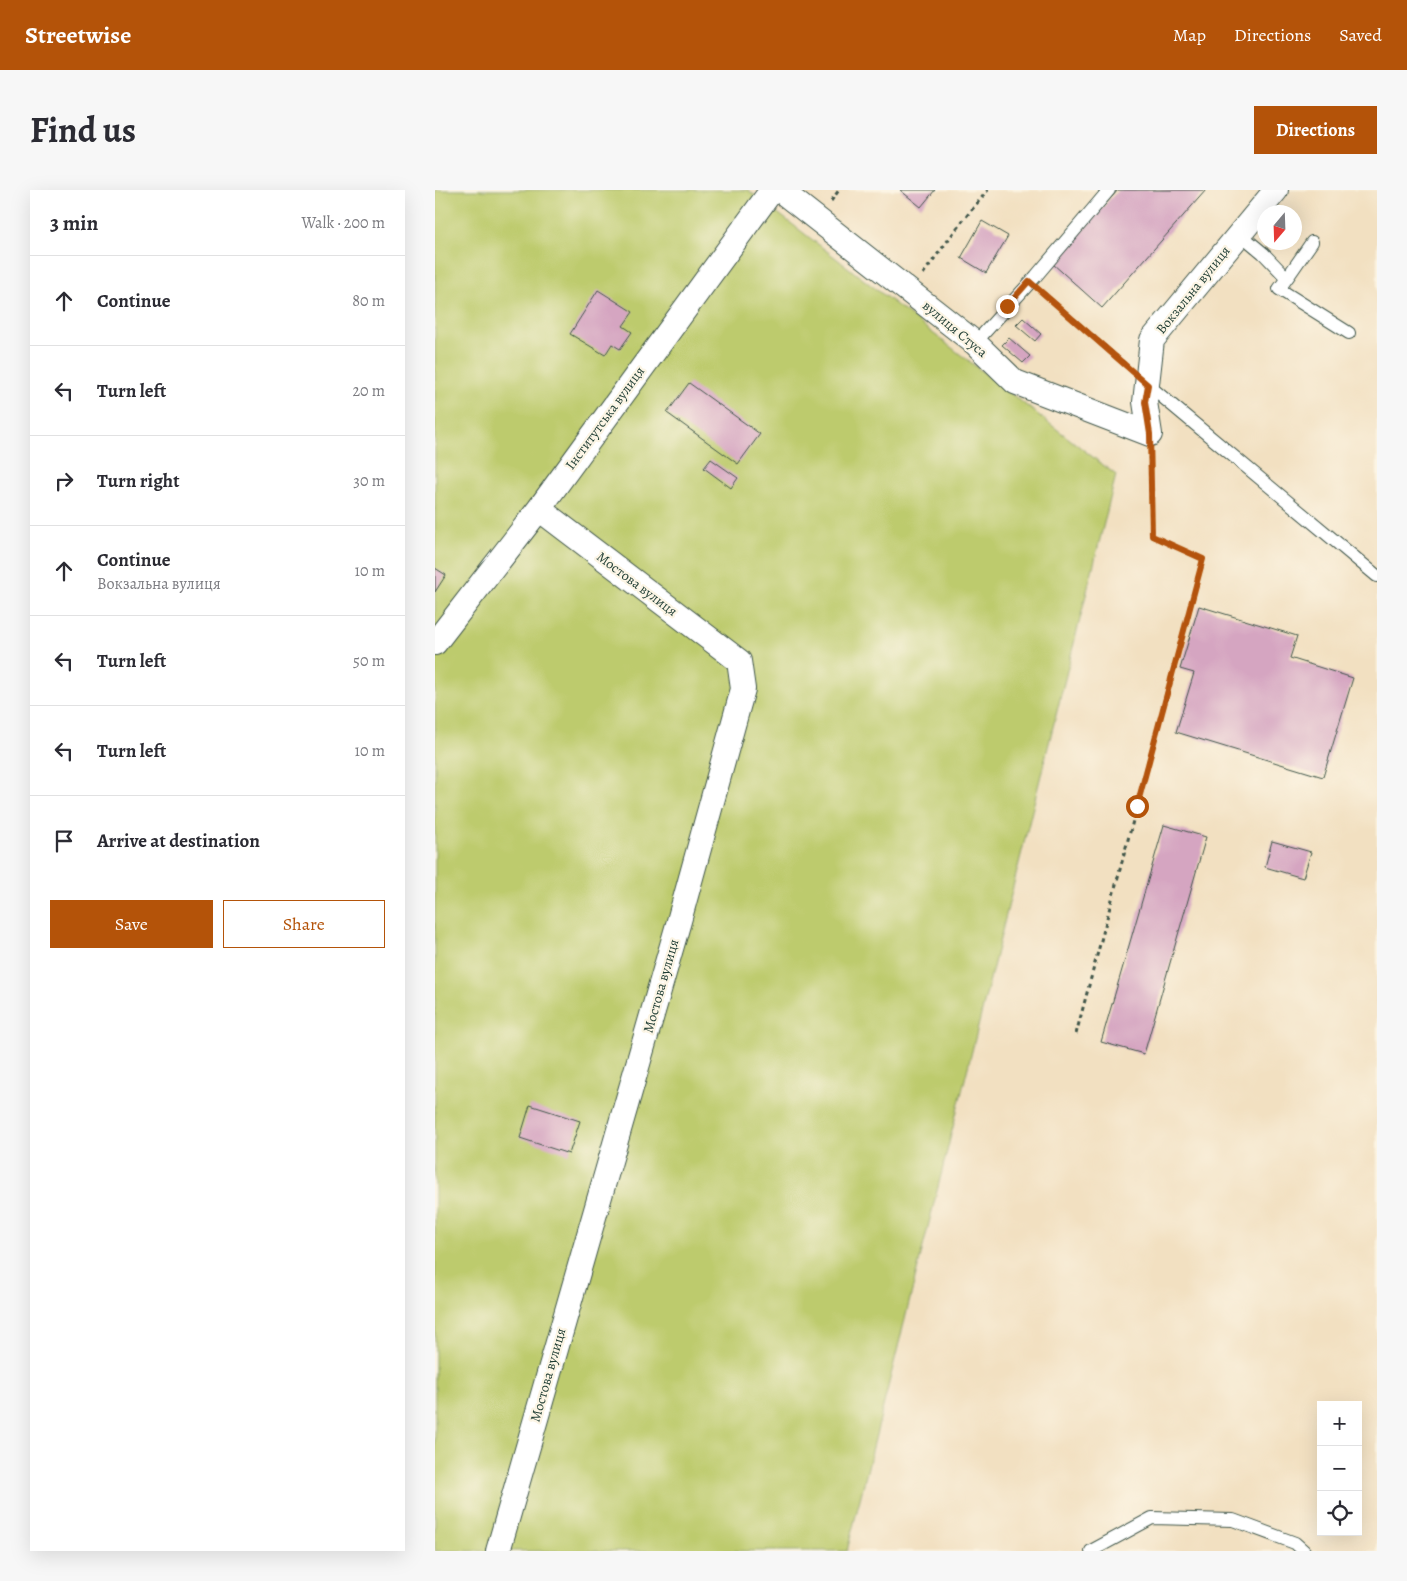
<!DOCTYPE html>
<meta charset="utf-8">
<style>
:root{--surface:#fff;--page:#f7f7f7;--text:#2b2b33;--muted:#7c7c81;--line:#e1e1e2;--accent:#b45309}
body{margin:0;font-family:Alegreya,serif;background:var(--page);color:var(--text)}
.controls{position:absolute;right:15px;bottom:15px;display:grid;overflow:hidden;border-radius:0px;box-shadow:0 5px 20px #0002}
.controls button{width:45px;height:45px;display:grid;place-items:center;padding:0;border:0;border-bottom:1px solid var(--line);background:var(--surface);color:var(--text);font:25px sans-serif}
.compass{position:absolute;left:822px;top:15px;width:45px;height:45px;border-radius:50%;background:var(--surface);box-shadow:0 5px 20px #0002;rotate:199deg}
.stop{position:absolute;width:15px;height:15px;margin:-11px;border:4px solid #b45309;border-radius:50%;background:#fff}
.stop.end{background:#b45309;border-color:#fff;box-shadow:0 1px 5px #0008}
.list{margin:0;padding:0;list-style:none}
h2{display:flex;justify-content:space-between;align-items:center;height:65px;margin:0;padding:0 20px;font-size:21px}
h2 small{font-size:16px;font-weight:400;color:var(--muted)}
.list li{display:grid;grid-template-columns:32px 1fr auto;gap:15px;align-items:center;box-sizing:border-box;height:90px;padding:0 20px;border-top:1px solid var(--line)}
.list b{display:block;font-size:19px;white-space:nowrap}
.list p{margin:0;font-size:16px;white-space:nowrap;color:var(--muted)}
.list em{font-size:16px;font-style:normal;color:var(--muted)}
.actions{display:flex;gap:10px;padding:15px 20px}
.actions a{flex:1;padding:11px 0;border:1px solid var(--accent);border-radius:0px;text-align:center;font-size:18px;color:var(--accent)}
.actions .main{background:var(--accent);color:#fff}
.icon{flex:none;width:28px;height:28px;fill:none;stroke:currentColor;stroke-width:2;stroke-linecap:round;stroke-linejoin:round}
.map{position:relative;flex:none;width:942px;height:1361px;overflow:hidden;border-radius:0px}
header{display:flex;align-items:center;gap:30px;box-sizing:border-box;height:70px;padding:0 25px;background:var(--accent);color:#fff}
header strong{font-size:24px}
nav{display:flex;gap:28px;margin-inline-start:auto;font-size:18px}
.intro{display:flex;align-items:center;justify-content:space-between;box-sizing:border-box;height:120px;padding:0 30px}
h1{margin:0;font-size:35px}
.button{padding:12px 22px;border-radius:0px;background:var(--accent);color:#fff;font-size:18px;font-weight:700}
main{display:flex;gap:30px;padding:0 30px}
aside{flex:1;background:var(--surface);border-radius:0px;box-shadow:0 5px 20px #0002}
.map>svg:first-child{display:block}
</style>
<header>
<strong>Streetwise</strong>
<nav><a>Map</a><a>Directions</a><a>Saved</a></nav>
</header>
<div class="intro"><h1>Find us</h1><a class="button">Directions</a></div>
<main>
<aside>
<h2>3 min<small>Walk · 200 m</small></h2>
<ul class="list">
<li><svg class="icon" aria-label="ahead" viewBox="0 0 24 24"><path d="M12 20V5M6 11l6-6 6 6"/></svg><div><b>Continue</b></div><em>80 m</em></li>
<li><svg class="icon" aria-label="left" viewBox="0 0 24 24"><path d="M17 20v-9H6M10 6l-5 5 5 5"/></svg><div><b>Turn left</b></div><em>20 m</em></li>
<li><svg class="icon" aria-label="right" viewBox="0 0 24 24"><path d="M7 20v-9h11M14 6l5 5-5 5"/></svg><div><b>Turn right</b></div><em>30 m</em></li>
<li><svg class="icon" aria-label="ahead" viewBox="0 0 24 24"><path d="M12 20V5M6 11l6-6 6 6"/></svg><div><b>Continue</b><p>Вокзальна вулиця</p></div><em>10 m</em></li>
<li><svg class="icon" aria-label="left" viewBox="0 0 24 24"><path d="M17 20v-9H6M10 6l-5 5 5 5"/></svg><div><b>Turn left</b></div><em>50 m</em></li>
<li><svg class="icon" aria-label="left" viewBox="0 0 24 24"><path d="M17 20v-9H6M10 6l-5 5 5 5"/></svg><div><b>Turn left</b></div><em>10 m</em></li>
<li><svg class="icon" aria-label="arrive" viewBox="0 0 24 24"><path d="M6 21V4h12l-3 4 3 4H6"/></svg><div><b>Arrive at destination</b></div></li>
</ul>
<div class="actions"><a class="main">Save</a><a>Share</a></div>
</aside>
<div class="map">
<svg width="942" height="1361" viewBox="0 0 942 1361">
<rect width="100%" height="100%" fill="#fcf5e5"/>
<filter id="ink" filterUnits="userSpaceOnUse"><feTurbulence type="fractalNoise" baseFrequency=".02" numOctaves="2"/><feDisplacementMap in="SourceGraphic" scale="10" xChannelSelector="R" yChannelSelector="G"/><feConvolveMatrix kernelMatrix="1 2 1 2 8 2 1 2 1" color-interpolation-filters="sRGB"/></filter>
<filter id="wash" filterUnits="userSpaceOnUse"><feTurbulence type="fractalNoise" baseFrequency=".0096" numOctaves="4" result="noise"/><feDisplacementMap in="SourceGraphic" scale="20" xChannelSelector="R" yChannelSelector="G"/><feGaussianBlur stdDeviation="1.12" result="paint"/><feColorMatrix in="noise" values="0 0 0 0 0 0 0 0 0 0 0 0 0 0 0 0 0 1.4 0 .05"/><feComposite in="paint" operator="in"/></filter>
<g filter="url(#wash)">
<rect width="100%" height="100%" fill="#f2e0c1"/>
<path fill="#bdcb6d" stroke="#6e8450" d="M0 0H313L681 285 412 1361H0Z"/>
<g id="blocks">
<path fill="#d5a5c1" d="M465 0H500L486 17Z
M683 0H771L667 118 618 74Z
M547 31 573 46 551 83 526 68Z
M163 100 198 122 188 136 197 142 185 159 177 154 170 165 135 144Z
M588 128 606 144 600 151 581 135Z
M574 148 595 166 588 173 567 155Z
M254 193 325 244 303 274 232 223Z
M276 269 303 288 296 298 269 278Z
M0 378 11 385 0 402Z
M764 416 862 446 855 468 918 488 888 587 741 542 759 483 745 479Z
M729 635 771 647 709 864 666 852Z
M837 651 876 662 868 688 830 677Z
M95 915 145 931 134 964 85 948Z"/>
</g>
</g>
<g filter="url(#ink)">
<use href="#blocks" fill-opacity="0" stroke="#3f5549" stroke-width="1"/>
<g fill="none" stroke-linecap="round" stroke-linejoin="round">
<g stroke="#3f5549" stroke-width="14">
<path id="lane" d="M804 43 828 63 852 88 844 99 914 143
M852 88 877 52
M540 153 601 86 674 0
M713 195 942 386
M656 1361 717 1328 798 1330 860 1353 869 1361"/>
</g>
<g stroke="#3f5549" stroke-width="26">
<path id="street" d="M345 0 540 153 580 192 715 244 710 212 717 150 841 0
M0 453 104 319 337 0
M63 1361 244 731 308 499 304 471 104 319"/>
</g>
<path stroke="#3f5549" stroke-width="3" stroke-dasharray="4 4" stroke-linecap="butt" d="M396 11 404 0
M488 84 525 34 553 0
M608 103 692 176
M641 844 768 369 717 346 715 267"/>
<use href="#lane" stroke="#fff" stroke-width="12"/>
<use href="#street" stroke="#fff" stroke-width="24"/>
</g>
</g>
<g fill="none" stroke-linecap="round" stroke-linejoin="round" filter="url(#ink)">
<path stroke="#b45309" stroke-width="6" d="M572 116 594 91 713 195 710 212 715 244 717 346 768 369 702 616"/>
</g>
<g text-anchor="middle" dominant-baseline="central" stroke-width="4.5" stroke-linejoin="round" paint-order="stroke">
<g font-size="14" fill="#1f3d34" stroke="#fcf5e5">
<text transform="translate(758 100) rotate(-51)">Вокзальна вулиця</text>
<text transform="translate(520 139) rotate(40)">вулиця Стуса</text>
<text transform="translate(170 228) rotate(-54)">Інститутська вулиця</text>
<text transform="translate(202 394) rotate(37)">Мостова вулиця</text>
<text transform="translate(226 796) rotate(-74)">Мостова вулиця</text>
<text transform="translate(113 1185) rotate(-74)">Мостова вулиця</text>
</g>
</g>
</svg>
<div class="controls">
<button>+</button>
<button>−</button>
<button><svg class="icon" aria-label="locate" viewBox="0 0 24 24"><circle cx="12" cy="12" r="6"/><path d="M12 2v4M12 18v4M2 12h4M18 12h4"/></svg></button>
</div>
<svg class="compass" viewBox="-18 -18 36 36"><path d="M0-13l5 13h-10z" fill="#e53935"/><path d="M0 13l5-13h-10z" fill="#7c7c81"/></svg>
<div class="stop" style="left:702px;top:616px"></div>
<div class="stop end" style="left:572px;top:116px"></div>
</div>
</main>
